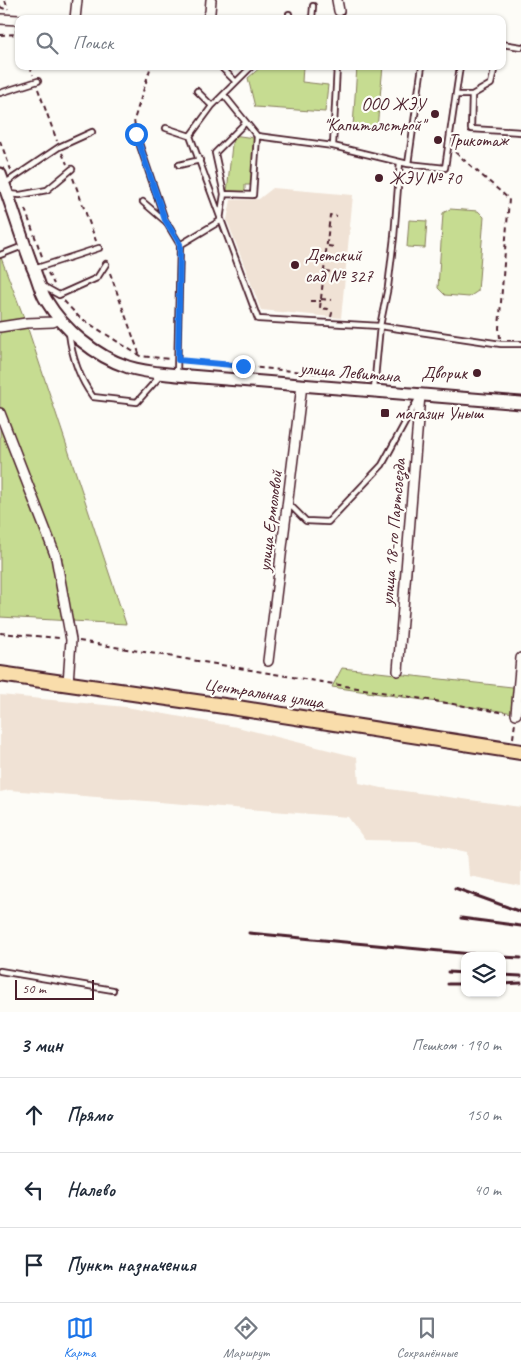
<!DOCTYPE html>
<html lang="ru">
<meta charset="utf-8">
<style>
:root{--surface:#fff;--page:#f6f6f7;--text:#1f2937;--muted:#747a83;--line:#e0e1e3;--accent:#1a73e8}
body{margin:0;font-family:Caveat,sans-serif;background:var(--page);color:var(--text)}
.controls{position:absolute;right:15px;bottom:15px;display:grid;overflow:hidden;border-radius:10px;box-shadow:0 1px 4px #0004}
.controls button{width:45px;height:45px;display:grid;place-items:center;padding:0;border:0;border-bottom:1px solid var(--line);background:var(--surface);color:var(--text);font:25px sans-serif}
.scale{position:absolute;left:15px;bottom:12px;width:79px;box-sizing:border-box;padding-left:5px;border:2px solid #4a1f2b;border-top:0;font-size:14px;line-height:18px;white-space:nowrap;color:#4a1f2b;-webkit-text-stroke:4px #fdfcf7;paint-order:stroke}
.stop{position:absolute;width:15px;height:15px;margin:-11px;border:4px solid #1a73e8;border-radius:50%;background:#fff}
.stop.end{background:#1a73e8;border-color:#fff;box-shadow:0 1px 5px #0008}
.list{margin:0;padding:0;list-style:none}
h2{display:flex;justify-content:space-between;align-items:center;height:65px;margin:0;padding:0 20px;font-size:21px}
h2 small{font-size:16px;font-weight:400;color:var(--muted)}
.list li{display:grid;grid-template-columns:32px 1fr auto;gap:15px;align-items:center;box-sizing:border-box;height:75px;padding:0 20px;border-top:1px solid var(--line)}
.list b{display:block;font-size:19px;white-space:nowrap}
.list em{font-size:16px;font-style:normal;color:var(--muted)}
.icon{flex:none;width:28px;height:28px;fill:none;stroke:currentColor;stroke-width:2;stroke-linecap:round;stroke-linejoin:round}
.map{position:relative;flex:none;width:521px;height:1012px;overflow:hidden}
.search{position:absolute;background:var(--surface);box-shadow:0 1px 4px #0004;left:15px;right:15px;top:15px;height:55px;display:flex;align-items:center;gap:12px;box-sizing:border-box;padding:0 18px;border-radius:10px;color:var(--muted);font-size:19px}
.sheet{height:290px;background:var(--surface)}
nav{display:flex;justify-content:space-around;align-items:center;box-sizing:border-box;height:70px;border-top:1px solid var(--line);background:var(--surface);font-size:14px;color:var(--muted)}
nav a{display:grid;justify-items:center;gap:2px}
nav .on{color:var(--accent)}
.map>svg:first-child{display:block}
</style>
<div class="map">
<svg width="521" height="1012" viewBox="0 0 521 1012">
<rect width="100%" height="100%" fill="#fdfcf7"/>
<filter id="ink" filterUnits="userSpaceOnUse"><feTurbulence type="fractalNoise" baseFrequency=".02" numOctaves="2"/><feDisplacementMap in="SourceGraphic" scale="10" xChannelSelector="R" yChannelSelector="G"/><feConvolveMatrix kernelMatrix="1 2 1 2 8 2 1 2 1" color-interpolation-filters="sRGB"/></filter>
<g filter="url(#ink)">
<path fill="#f0e2d5" d="M273 188 353 195 341 318 261 310 227 220 231 200 259 199Z
M0 695 126 707 237 727 357 757 359 783 382 788 521 807V886L469 876 467 852 416 841 365 840 348 817 9 790 0 792Z"/>
<path fill="#c6dc91" stroke="#887e5e" d="M262 66H303L302 82 328 85 325 112 255 107 248 78Z
M357 66H383L377 128 353 127Z
M233 135 254 138 251 185H245V192H227Z
M450 209 478 211 484 217 478 291 469 297 445 295 438 288 443 213Z
M409 220 427 221 425 248 407 247Z
M0 255 26 323 126 624 0 617Z
M342 668 521 688V714L332 687Z"/>
<g fill="none" stroke-linecap="round" stroke-linejoin="round">
<g stroke="#4a1f2b" stroke-width="8">
<path id="service" d="M289 14 290 19
M312 19 313 6
M502 44 521 47
M252 66 212 106 190 136 258 319 380 326 501 344H521
M223 69 236 82
M197 91 212 106
M0 93 38 81
M224 95 257 136 333 146 408 164 445 168 460 66
M456 95H472L471 129 521 132
M472 95 491 84 495 66
M166 128 190 136
M136 134 165 220 180 245
M333 146 337 66
M408 164 422 66
M179 165 200 160
M4 184 59 147 92 132
M9 194 20 195 47 190 72 169
M224 194 253 195 257 136
M143 202 164 220
M220 220 224 194 215 153 245 123
M0 255 23 246
M34 269 99 248
M41 285 59 295 97 278 106 264
M69 333C72 357 79 378 93 397L137 402 161 375
M177 374 180 245 220 221
M374 389 380 326 388 287 394 237 400 162
M288 503 306 521 328 522 382 465 418 399
M0 971 113 990"/>
</g>
<g stroke="#4a1f2b" stroke-width="12">
<path id="minor" d="M337 0 339 11
M0 19 19 20
M75 19 77 0
M207 19 210 12 211 0
M0 327 26 323 53 322 59 319
M0 413 56 557 71 640 68 683
M268 661 302 385
M398 671 420 395
M516 714 521 658"/>
</g>
<g stroke="#4a1f2b" stroke-width="15">
<path id="tertiary" d="M0 174C12 205 21 237 33 268 38 278 40 291 46 300 64 330 95 356 128 367 144 372 160 373 177 375L521 403"/>
</g>
<g stroke="#4a1f2b" stroke-width="18">
<path id="primary" d="M0 674 231 707 521 752"/>
</g>
<path stroke="#4a1f2b" stroke-width="2" stroke-dasharray="5 4" stroke-linecap="butt" d="M5 0 8 9
M0 7 5 9
M16 30 19 39
M0 35 17 34
M30 66 33 75
M38 89 57 141
M135 126 134 120 151 66
M0 141 11 170
M455 152 509 199 499 328 500 338
M62 153 67 164
M73 178 96 241
M25 209 43 259
M328 246 334 247
M325 271 332 272
M48 273 54 284
M110 273 140 356
M321 299 332 300
M64 301 79 317 140 356 171 359
M310 301H321
M331 317 332 313 328 309 320 308 330 215 337 216
M186 361 367 378
M0 633 60 638
M79 641 506 713
M513 738 515 723"/>
<use href="#service" stroke="#fdfcf7" stroke-width="4.5"/>
<use href="#minor" stroke="#fdfcf7" stroke-width="9"/>
<use href="#tertiary" stroke="#fdfcf7" stroke-width="11"/>
<use href="#primary" stroke="#f9ddab" stroke-width="14"/>
<path stroke="#4a1f2b" stroke-width="3" d="M455 888 521 912
M461 918 521 926
M249 933 493 956
M502 957 521 958
M448 972 465 973
M502 975 521 976
M448 984H465
M502 984 521 983"/>
</g>
</g>
<g fill="none" stroke-linecap="round" stroke-linejoin="round" filter="url(#ink)">
<path stroke="#1a73e8" stroke-width="6" d="M136 134 165 220 180 244 178 360 243 366"/>
</g>
<g fill="#4a1f2b" stroke="#fdfcf7" stroke-width="2">
<circle cx="435" cy="114" r="5"/>
<circle cx="438" cy="140" r="5"/>
<circle cx="379" cy="178" r="5"/>
<circle cx="295" cy="265" r="5"/>
<circle cx="477" cy="373" r="5"/>
<rect x="380" y="408" width="10" height="10" rx="2.5"/>
</g>
<g text-anchor="middle" dominant-baseline="central" stroke-width="4.5" stroke-linejoin="round" paint-order="stroke">
<g font-size="18" fill="#4a1f2b" stroke="#fdfcf7" text-anchor="start">
<text x="425" y="104" text-anchor="end">ООО ЖЭУ<tspan x="425" dy="21">"Капиталстрой"</tspan></text>
<text x="448" y="140">Трикотаж</text>
<text x="389" y="178">ЖЭУ № 70</text>
<text x="305" y="255">Детский<tspan x="305" dy="21">сад № 327</tspan></text>
<text x="467" y="373" text-anchor="end">Дворик</text>
<text x="395" y="413">магазин Уныш</text>
</g>
<g font-size="18" fill="#4a1f2b" stroke="#fdfcf7">
<text transform="translate(350 372) rotate(5)">улица Левитана</text>
<text transform="translate(270 521) rotate(-83)">улица Ермоловой</text>
<text transform="translate(393 532) rotate(-85)">улица 18-го Партсъезда</text>
<text transform="translate(264 693) rotate(9)">Центральная улица</text>
</g>
</g>
</svg>
<div class="controls">
<button><svg class="icon" aria-label="layers" viewBox="0 0 24 24"><path d="M12 4l9 5-9 5-9-5zM3 14l9 5 9-5"/></svg></button>
</div>
<div class="scale">50 m</div>
<div class="stop" style="left:136px;top:134px"></div>
<div class="stop end" style="left:243px;top:366px"></div>
<div class="search"><svg class="icon" aria-label="search" viewBox="0 0 24 24"><circle cx="10" cy="10" r="6"/><path d="M15 15l6 6"/></svg>Поиск</div>
</div>
<section class="sheet">
<h2>3 мин<small>Пешком · 190 m</small></h2>
<ul class="list">
<li><svg class="icon" aria-label="ahead" viewBox="0 0 24 24"><path d="M12 20V5M6 11l6-6 6 6"/></svg><div><b>Прямо</b></div><em>150 m</em></li>
<li><svg class="icon" aria-label="left" viewBox="0 0 24 24"><path d="M17 20v-9H6M10 6l-5 5 5 5"/></svg><div><b>Налево</b></div><em>40 m</em></li>
<li><svg class="icon" aria-label="arrive" viewBox="0 0 24 24"><path d="M6 21V4h12l-3 4 3 4H6"/></svg><div><b>Пункт назначения</b></div></li>
</ul>
</section>
<nav>
<a class="on"><svg class="icon" aria-label="map" viewBox="0 0 24 24"><path d="M3 6l6-2 6 2 6-2v14l-6 2-6-2-6 2zM9 4v14M15 6v14"/></svg>Карта</a>
<a><svg class="icon" aria-label="directions" viewBox="0 0 24 24"><path d="M12 3l9 9-9 9-9-9zM9 14v-3h6M13 9l2 2-2 2"/></svg>Маршрут</a>
<a><svg class="icon" aria-label="saved" viewBox="0 0 24 24"><path d="M7 4h10v16l-5-4-5 4z"/></svg>Сохранённые</a>
</nav>
